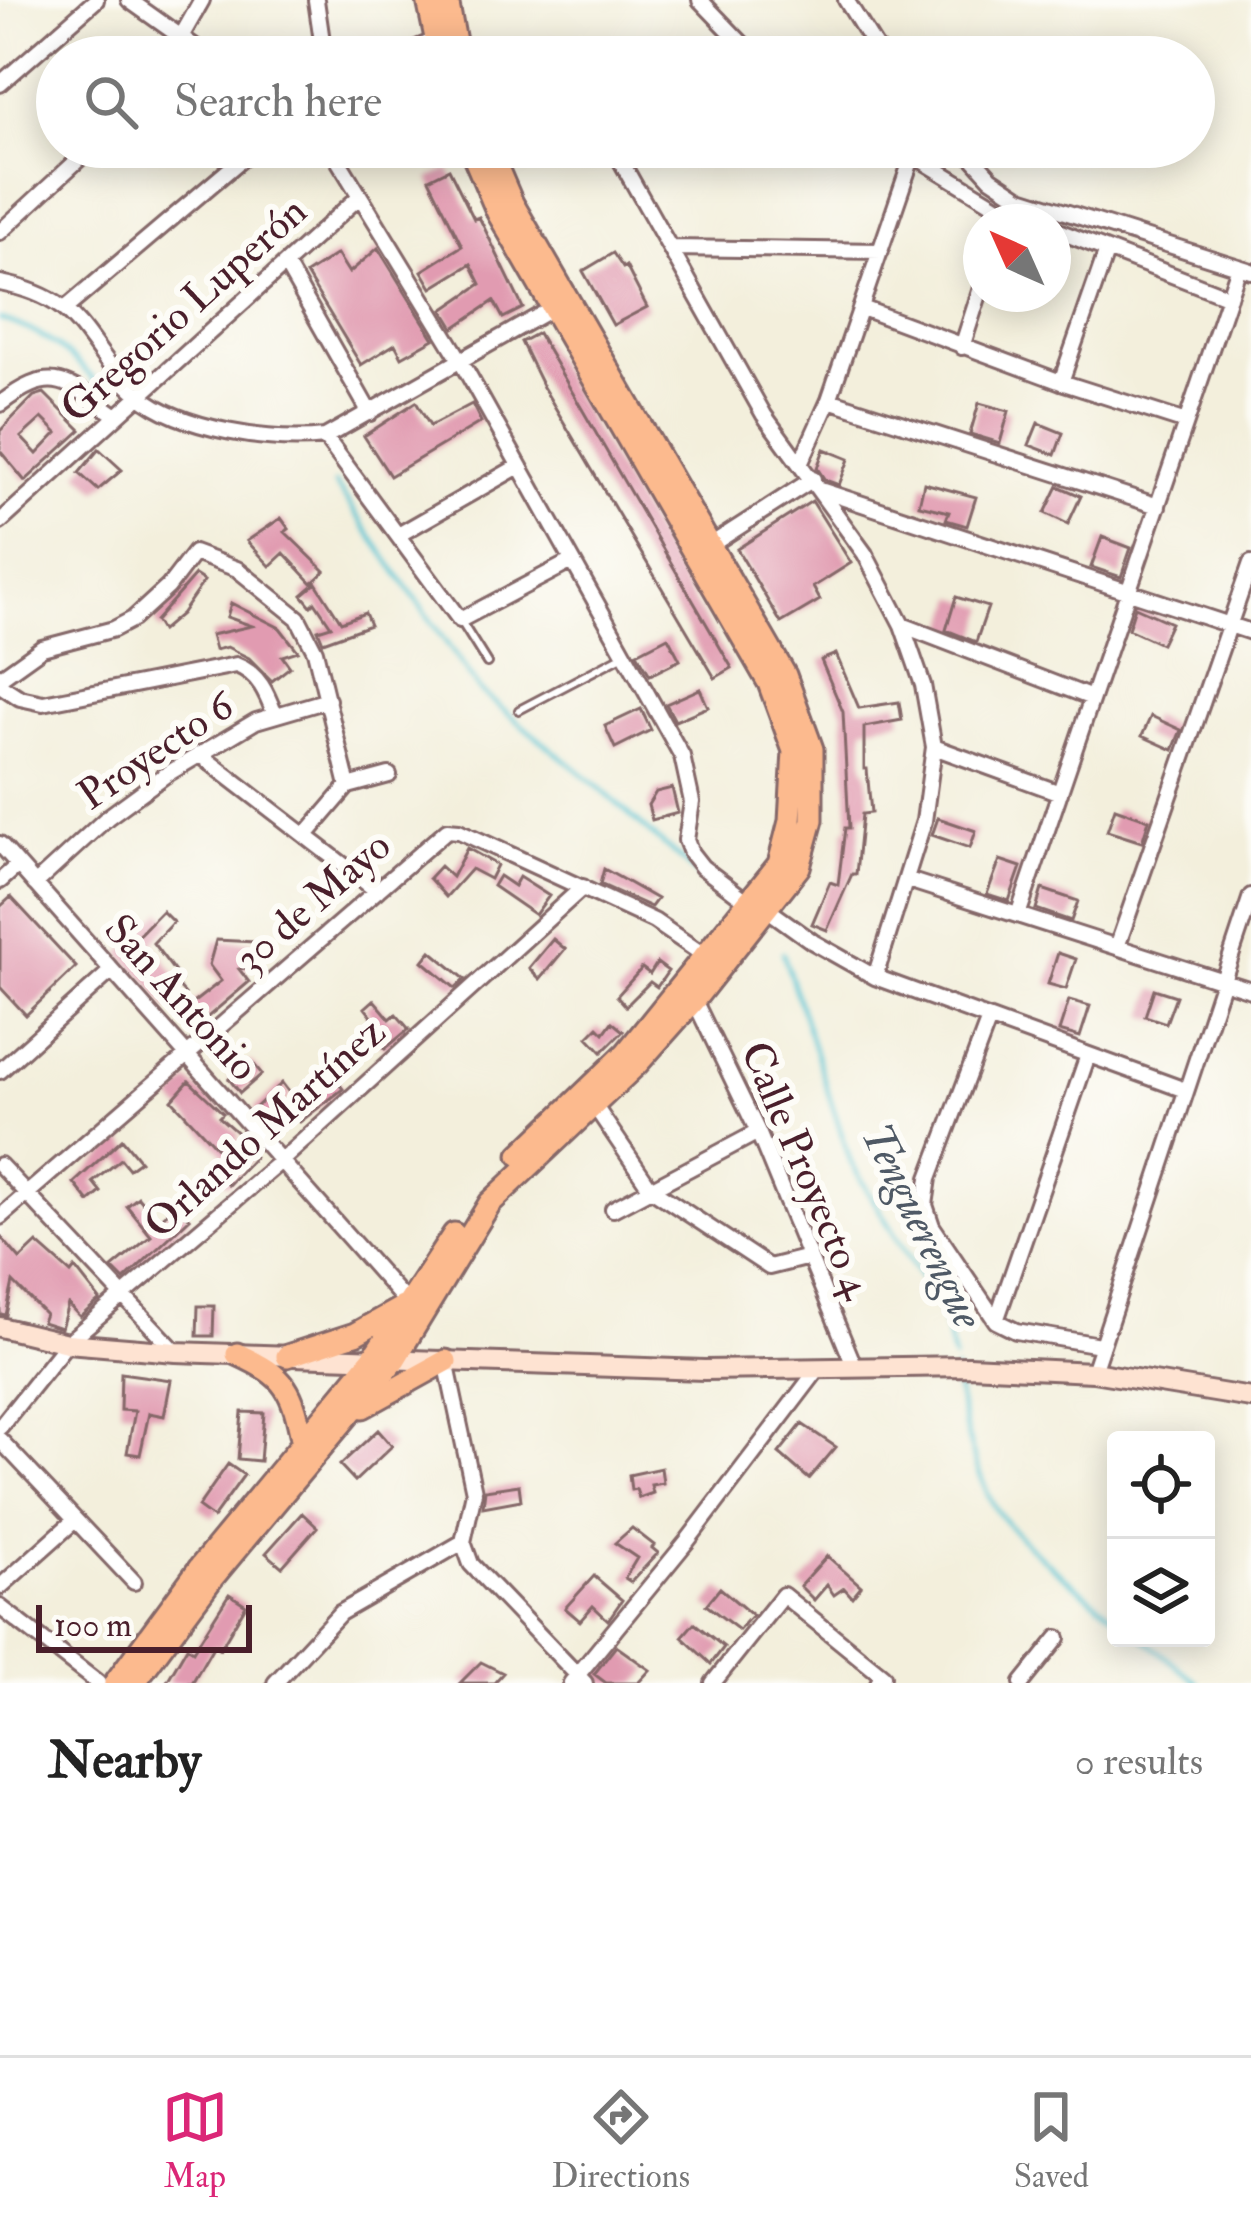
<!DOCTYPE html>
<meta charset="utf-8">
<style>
:root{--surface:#fff;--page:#f2f2f2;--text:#222;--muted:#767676;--line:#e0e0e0;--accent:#db2777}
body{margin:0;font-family:"IM FELL Double Pica",serif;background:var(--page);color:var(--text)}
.controls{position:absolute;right:36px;bottom:36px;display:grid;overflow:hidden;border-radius:12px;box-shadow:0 6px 30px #0003}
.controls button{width:108px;height:108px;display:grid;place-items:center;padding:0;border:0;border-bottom:3px solid var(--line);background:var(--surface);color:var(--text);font:60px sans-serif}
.compass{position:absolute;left:963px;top:204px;width:108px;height:108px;border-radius:50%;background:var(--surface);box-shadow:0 6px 30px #0003;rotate:315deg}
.scale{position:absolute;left:36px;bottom:30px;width:216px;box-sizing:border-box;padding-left:12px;border:6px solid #4a1f2b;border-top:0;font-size:33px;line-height:42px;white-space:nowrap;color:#4a1f2b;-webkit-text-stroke:9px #fdfcf7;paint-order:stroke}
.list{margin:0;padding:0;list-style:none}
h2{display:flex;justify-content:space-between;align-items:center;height:156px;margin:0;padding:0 48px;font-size:51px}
h2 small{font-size:39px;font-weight:400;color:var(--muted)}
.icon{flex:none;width:66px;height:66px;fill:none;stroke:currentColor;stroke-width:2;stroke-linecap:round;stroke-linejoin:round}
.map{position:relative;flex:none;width:1251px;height:1683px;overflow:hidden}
.search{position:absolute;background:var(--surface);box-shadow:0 6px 30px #0003;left:36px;right:36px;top:36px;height:132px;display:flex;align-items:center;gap:30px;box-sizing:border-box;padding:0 42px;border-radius:66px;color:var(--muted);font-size:45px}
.sheet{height:372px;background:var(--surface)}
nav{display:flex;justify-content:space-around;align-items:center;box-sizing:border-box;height:168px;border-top:3px solid var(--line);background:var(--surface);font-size:33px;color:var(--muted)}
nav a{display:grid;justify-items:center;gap:6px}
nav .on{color:var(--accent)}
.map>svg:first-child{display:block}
</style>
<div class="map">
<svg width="1251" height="1683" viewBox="0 0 1251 1683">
<rect width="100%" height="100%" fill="#fdfcf7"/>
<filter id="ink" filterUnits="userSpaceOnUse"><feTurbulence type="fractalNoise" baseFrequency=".00833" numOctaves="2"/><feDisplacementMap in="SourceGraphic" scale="24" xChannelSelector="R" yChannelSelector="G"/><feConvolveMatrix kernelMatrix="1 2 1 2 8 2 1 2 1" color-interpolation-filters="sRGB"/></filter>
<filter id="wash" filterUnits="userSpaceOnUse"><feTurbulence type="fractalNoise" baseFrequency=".004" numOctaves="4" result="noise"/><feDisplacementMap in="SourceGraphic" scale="48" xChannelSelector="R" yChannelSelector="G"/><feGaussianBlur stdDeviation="2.7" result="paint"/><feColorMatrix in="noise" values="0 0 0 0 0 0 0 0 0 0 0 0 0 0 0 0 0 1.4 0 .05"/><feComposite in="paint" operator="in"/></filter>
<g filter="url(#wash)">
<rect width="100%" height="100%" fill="#f3efdc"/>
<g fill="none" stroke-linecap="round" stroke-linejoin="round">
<path stroke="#59c4d2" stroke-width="4.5" d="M0 319C43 331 76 356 103 391
M335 484 480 691 596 785 725 899
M783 953 851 1163 942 1313 954 1359
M955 1370C958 1409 977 1480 998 1512 1021 1545 1083 1592 1116 1617
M1143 1638 1198 1683"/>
</g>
<g id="blocks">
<path fill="#e19bb1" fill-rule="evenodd" d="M449 169 474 219 479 217 523 308 503 318 494 301 454 328 443 310 481 284 471 264 432 288 422 271 462 246 429 179Z
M378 248 434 339 402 357 395 344 361 365 306 274 337 254 349 273Z
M613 253 623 268 626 266 647 307 613 325 583 271Z
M538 333 732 668 715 678 543 387 521 342Z
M44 393 81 430 25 481 0 451V431L34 396ZM42 418 57 433 37 454 21 437Z
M416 402 430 426 472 404 481 422 390 476 364 436Z
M979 403 1009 411 1000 443 970 434Z
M1038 423 1063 433 1055 455 1029 445Z
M99 449 122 470 98 490 79 473Z
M824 449 849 459 839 485 825 480 817 468Z
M924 483 976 497 967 526 946 520 949 512 919 505Z
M1058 486 1081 496 1068 524 1045 513Z
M812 501 851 563 813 587 820 600 781 623 737 549Z
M281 518 289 529 285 532 325 571 312 583 284 553 270 566 247 541Z
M1102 537 1131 548 1121 577 1091 567Z
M195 575 204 581 181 614 161 631 155 621Z
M316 583 341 622 365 613 370 625 323 642 318 630 331 626 315 602 311 606 302 595Z
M956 597 988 607 976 642 946 630Z
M231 603 280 628 298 651 282 656 290 667 272 681 249 658 227 647 215 650 211 635 252 626 227 617Z
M1135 607 1171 623 1161 644 1128 629Z
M668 637 680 660 650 675 637 653Z
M836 654 859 708 899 702 902 720 864 727V769H867L871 813 862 814 856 874H852L827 930 812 924 830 882 838 885 845 828H849L843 712 821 660Z
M700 689 708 707 675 721 666 704Z
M641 709 651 730 615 748 605 726Z
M1151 716 1181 730 1173 750 1142 736Z
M672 788 678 813 652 820 648 805 656 792Z
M1115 808 1149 820 1142 842 1107 831Z
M938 818 976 831 970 848 932 835Z
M467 848 497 865 490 879 471 869 446 897 429 878 440 866 452 877Z
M1000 860 1021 867 1009 901 987 894Z
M604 869 622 879 657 899 651 907 600 884Z
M499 876 514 886 519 877 549 896 535 915 493 886Z
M1042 889 1078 901 1071 921 1036 909Z
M11 897 76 967 26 1015 0 987V907Z
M162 911 173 922 153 943 181 980 176 984 185 994 168 1010 149 983 120 954Z
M553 939 565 949 540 979 529 968Z
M216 940 255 942 259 966 239 969 249 982 203 1021 189 1006 221 981 209 965Z
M431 951 465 979 455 988 423 961Z
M1058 953 1076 959 1066 989 1048 984Z
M657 963 668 971 657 987 650 982 626 1006 617 996 642 968 650 974Z
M1154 989 1176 996 1166 1023 1145 1016Z
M374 1000 390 1019 396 1014 409 1029 385 1049 372 1034 380 1027 365 1008Z
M1069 1000 1090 1006 1080 1037 1059 1031Z
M612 1022 623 1031 602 1052 588 1037 598 1027 604 1033Z
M251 1061 262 1074 240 1093 229 1079Z
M335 1078 343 1089 300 1122 290 1109Z
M189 1081 223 1113 219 1117 240 1135 236 1139 255 1157 228 1185 215 1172 228 1160 172 1100Z
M282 1083 291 1095 266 1121 254 1109Z
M122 1139 140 1161 129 1169 121 1159 93 1182 101 1192 89 1202 74 1183Z
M138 1197 158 1221 176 1205 190 1218 124 1280 112 1268 151 1236 127 1206Z
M0 1236 20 1259 37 1243 71 1273 75 1268 100 1300 80 1317 68 1304 61 1328 42 1322 45 1314 13 1282 6 1315 0 1314Z
M198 1306H214L213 1336H197Z
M121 1373 171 1380 164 1416 149 1413 140 1455 127 1453 135 1411 120 1410Z
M242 1412 264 1413 260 1461 238 1459Z
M802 1424 836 1447 809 1479 779 1453Z
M378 1430 392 1446 355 1481 340 1465Z
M228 1464 244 1475 213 1518 198 1507Z
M661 1468 663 1483 651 1485 653 1493 639 1498 636 1489 631 1490 629 1475Z
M519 1485 521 1500 483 1507 485 1490Z
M302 1513 317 1527 282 1567 266 1553Z
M632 1528 654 1545 652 1548 658 1553 631 1582 625 1578 637 1558 615 1543Z
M827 1556 861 1586 852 1597 844 1588 834 1595 827 1585 814 1600 800 1586Z
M594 1576 622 1600 608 1620 593 1606 580 1621 565 1608Z
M720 1588 752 1615 739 1630 706 1605Z
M229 1594 246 1605 220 1649 214 1645 192 1683H166L187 1647 193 1651Z
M694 1623 724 1647 711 1664 682 1637Z
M616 1646 650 1670 638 1683H606L594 1674Z
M481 1662 503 1673 494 1683H460Z"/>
</g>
</g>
<g filter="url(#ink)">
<use href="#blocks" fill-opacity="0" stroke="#856869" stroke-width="3"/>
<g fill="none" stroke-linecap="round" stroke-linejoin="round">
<g stroke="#856869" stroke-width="12">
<path id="lane" d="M462 623 487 663
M519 710 622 656"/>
</g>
<g stroke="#856869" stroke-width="20">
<path id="street" d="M129 0 198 49 351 57
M316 0 324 55
M700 0 753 55
M846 0 879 53
M181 37 202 0
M395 57 436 40
M710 57 879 53 882 57
M0 84 96 0
M330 147 459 358 682 756 692 802 686 840 691 853 702 867 748 902
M613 147 764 415 865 554 902 625 923 685 934 747 924 821 875 977
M660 147 742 153 913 155 1005 211 1035 222
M963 147 991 178 1021 198 1251 271
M1053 229 1229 297
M0 232 92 147
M672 248 881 251
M286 265 370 413
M0 283C90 300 80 345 139 395 181 430 273 443 325 437L553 308
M66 308 256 147
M862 308 1061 382 1186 422
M962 347 981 288
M1061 382 1107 250
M829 400 913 155
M0 404C52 364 66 380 115 415
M325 437 460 620 572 561
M801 462 829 400 1158 506
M823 491 1251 632
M0 522 359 197
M400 534 519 466
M706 548 813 479
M902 625 1092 698
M0 678 42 648 114 629 133 619 168 587 194 553 237 569 298 618 315 651 348 786 307 834
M0 685 20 698 43 703 236 665C259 673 267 694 275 715
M934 747 1060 793
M199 754 377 891
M348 786 389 775
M0 844 408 1304
M908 880 1251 990
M0 881 18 865
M35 884 108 817 164 776 256 721 328 700
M767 909 813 942 875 977 1185 1090
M1018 915 1239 267
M1117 947 1251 563
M694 1000 758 1132 855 1368
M989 1019 929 1178 925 1205 932 1226 996 1321 1016 1331 1100 1345
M0 1071 111 971
M594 1105 651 1189 769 1267 809 1257
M0 1165 176 1352
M613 1209 758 1132
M0 1217 447 830 459 831 654 921 705 956
M996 1321 1088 1055
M446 1361 474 1492 463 1542 471 1564 585 1683
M1093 1372 1251 896
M0 1427 67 1343 281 1161 583 887
M0 1440 134 1582
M0 1587 74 1521
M0 1607 98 1683
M275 1683 340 1613 463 1542
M571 1683 688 1540 818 1369
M713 1683 783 1595 883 1676 878 1683
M1022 1683 1058 1638"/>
</g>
<g stroke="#856869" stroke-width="24">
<path id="secondary" d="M0 1327 67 1343 176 1352 704 1370 969 1366 1093 1372 1251 1398"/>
</g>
<g stroke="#856869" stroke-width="27">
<path id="primary" d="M428 0 440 57
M447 0 458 57
M470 147 498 213 769 683 794 751 790 821 779 864 626 1053 520 1155
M237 1354C288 1377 292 1390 303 1443
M287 1356 355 1334 403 1307
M363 1407 446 1361
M115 1683 201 1566 372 1359 454 1234
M134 1683 213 1577 395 1359 490 1203 637 1064 694 1000 799 867 812 820V749L785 675 512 203 488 147"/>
</g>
<use href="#lane" stroke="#fff" stroke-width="6"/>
<use href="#street" stroke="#fff" stroke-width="14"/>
<use href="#secondary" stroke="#fee3d2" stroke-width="18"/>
<use href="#primary" stroke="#fcba8e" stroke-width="21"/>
</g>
</g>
<g text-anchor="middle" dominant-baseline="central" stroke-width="12" stroke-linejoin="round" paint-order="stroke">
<g font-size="42" fill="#4a1f2b" stroke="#fdfcf7">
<text transform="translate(184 310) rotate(-42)">Gregorio Luperón</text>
<text transform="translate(156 751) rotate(-34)">Proyecto 6</text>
<text transform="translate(313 902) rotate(-41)">30 de Mayo</text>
<text transform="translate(181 998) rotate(48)">San Antonio</text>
<text transform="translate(265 1128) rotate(-42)">Orlando Martínez</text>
<text transform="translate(806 1170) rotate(67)">Calle Proyecto 4</text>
</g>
<g font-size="45" font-style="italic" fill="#4f5965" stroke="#fdfcf7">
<text transform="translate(922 1226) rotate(64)">Tenguerengue</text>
</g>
</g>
</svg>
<div class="controls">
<button><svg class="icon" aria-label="locate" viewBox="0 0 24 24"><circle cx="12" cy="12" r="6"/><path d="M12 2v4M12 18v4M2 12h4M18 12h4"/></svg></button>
<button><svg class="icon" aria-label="layers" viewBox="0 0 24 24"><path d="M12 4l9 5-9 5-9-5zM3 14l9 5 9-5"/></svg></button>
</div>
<svg class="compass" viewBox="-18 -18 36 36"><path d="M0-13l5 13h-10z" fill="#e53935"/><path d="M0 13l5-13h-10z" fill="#767676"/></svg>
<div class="scale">100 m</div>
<div class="search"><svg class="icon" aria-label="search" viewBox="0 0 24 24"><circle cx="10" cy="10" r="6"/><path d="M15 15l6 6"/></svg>Search here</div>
</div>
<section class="sheet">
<h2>Nearby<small>0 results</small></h2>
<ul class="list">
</ul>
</section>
<nav>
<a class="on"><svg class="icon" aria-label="map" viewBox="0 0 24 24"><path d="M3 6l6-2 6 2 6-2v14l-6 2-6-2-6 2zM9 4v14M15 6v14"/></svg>Map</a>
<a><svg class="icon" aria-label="directions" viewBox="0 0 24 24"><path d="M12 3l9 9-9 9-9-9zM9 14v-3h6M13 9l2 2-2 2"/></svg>Directions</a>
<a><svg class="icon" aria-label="saved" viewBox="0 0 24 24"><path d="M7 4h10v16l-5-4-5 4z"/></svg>Saved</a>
</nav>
